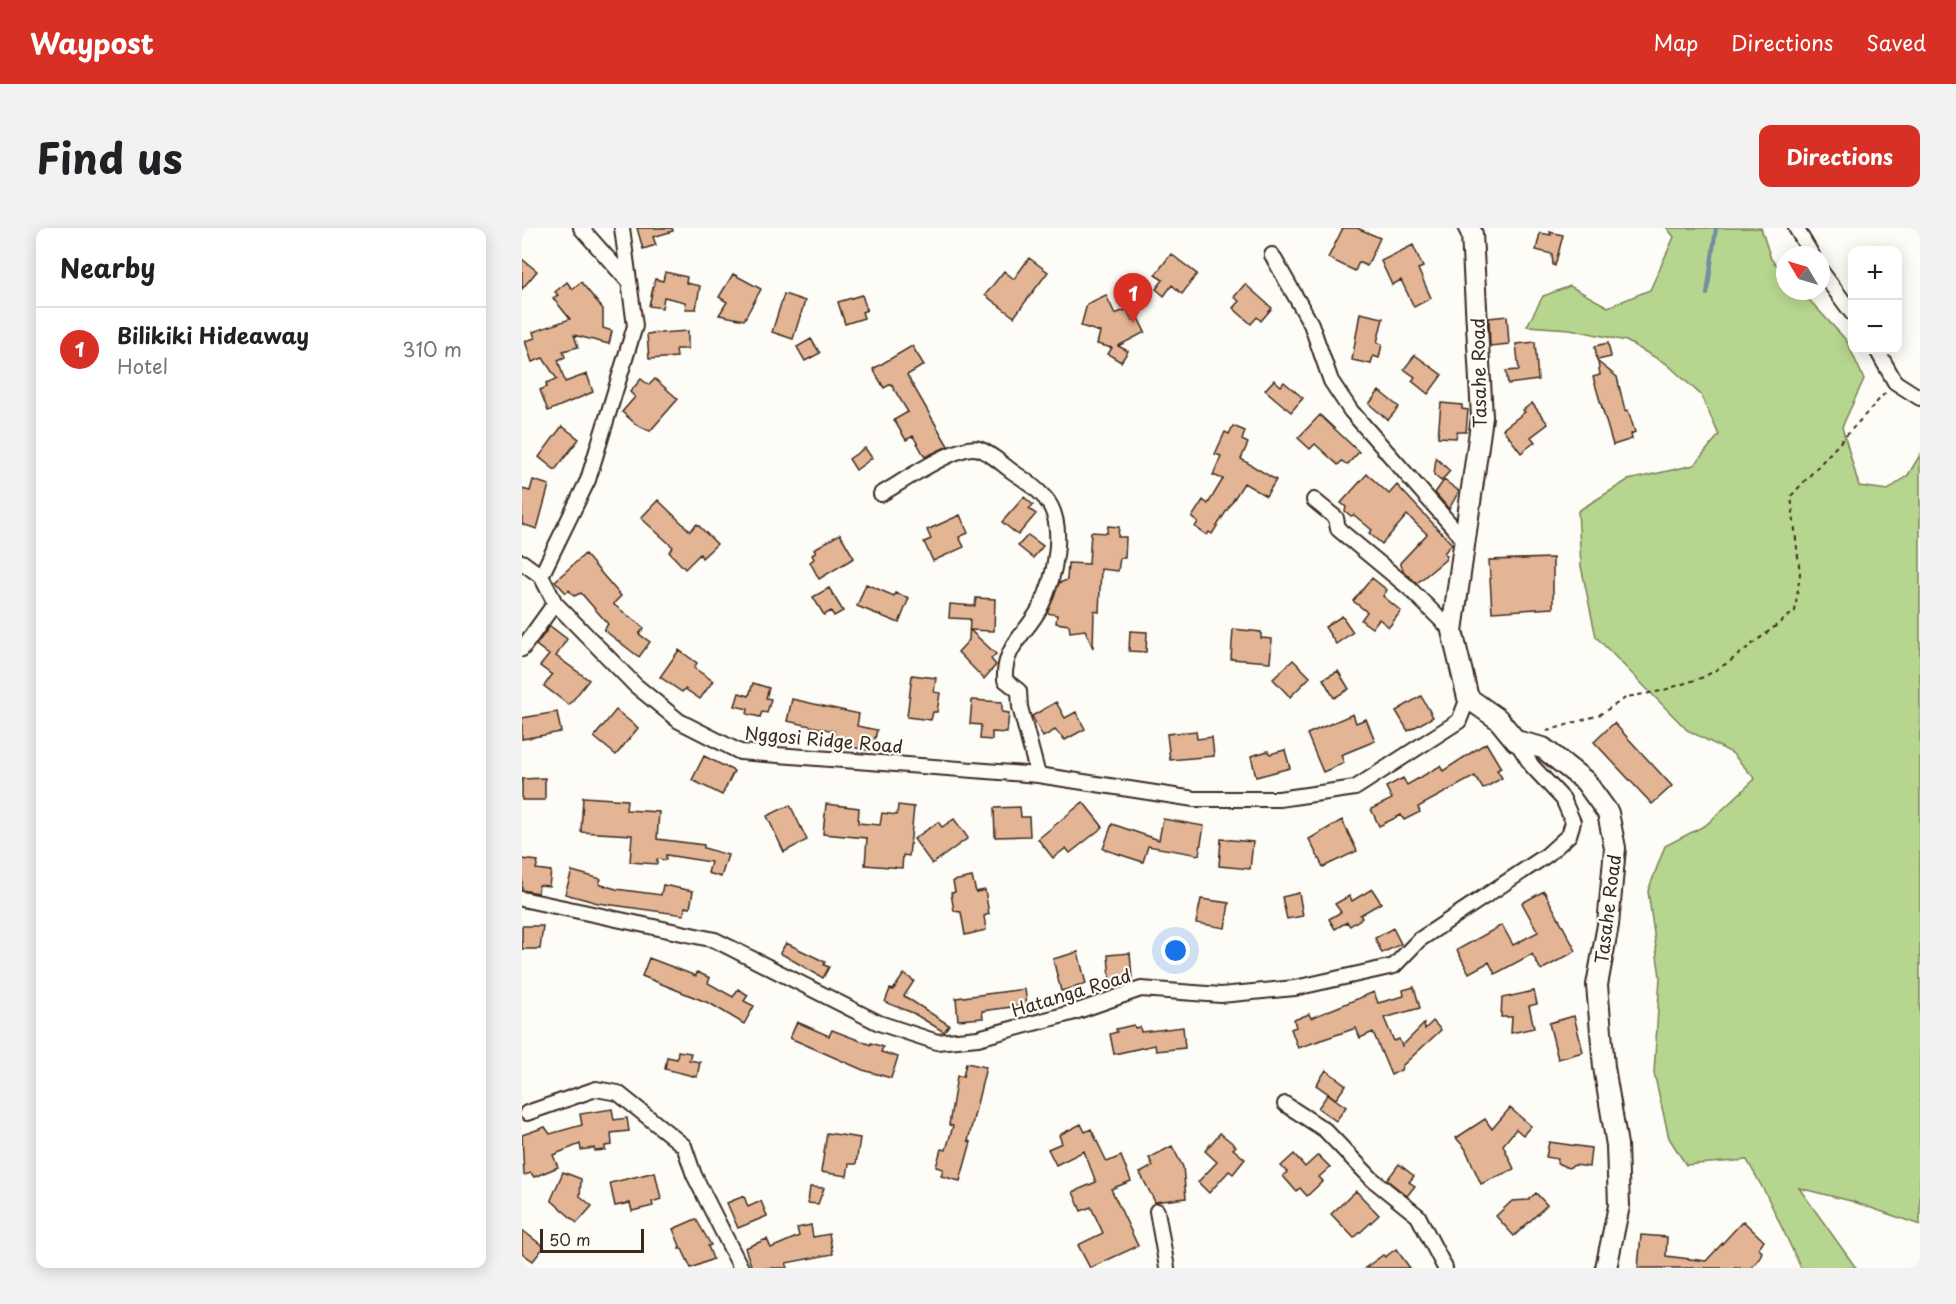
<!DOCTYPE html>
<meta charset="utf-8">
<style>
:root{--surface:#fff;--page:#f2f2f2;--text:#202124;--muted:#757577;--line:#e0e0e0;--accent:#d93025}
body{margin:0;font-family:"Playpen Sans",sans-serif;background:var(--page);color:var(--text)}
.controls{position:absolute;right:18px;top:18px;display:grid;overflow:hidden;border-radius:12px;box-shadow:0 3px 15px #0003}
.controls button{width:54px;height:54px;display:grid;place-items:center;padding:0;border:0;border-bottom:2px solid var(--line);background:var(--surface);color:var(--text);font:30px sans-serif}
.compass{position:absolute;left:1254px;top:18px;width:54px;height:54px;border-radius:50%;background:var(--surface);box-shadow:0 3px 15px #0003;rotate:308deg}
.scale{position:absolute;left:18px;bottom:15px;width:104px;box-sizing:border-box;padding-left:6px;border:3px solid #3b2a1e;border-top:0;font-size:16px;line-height:21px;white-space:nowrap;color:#3b2a1e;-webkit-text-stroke:4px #fdfcf7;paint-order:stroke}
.you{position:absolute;left:654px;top:723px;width:21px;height:21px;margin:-15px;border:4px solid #fff;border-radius:50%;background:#1a73e8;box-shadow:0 0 0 9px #1a73e833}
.badge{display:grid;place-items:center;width:39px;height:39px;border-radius:50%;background:var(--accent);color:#fff;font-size:20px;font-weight:700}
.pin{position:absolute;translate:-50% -50px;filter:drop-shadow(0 2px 3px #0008)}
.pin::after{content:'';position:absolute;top:32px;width:21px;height:18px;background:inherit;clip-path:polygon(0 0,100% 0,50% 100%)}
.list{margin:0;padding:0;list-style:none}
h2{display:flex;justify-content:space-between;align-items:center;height:78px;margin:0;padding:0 24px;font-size:26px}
h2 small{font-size:20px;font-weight:400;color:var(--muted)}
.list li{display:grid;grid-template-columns:39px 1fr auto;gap:18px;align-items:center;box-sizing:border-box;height:84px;padding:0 24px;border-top:2px solid var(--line)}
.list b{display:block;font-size:22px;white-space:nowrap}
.list p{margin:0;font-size:20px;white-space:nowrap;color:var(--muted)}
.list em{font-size:20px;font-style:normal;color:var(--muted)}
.map{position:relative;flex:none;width:1398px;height:1040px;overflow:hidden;border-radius:12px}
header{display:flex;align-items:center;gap:36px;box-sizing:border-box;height:84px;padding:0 30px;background:var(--accent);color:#fff}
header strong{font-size:28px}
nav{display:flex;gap:33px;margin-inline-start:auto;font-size:21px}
.intro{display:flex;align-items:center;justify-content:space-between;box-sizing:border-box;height:144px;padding:0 36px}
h1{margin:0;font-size:42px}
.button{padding:15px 27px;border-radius:12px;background:var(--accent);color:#fff;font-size:21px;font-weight:700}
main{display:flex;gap:36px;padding:0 36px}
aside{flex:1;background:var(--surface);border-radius:12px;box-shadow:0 3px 15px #0003}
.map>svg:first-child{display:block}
</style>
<header>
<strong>Waypost</strong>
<nav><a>Map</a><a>Directions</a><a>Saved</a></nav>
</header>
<div class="intro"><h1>Find us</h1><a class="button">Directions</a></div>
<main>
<aside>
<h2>Nearby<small></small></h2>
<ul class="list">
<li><span class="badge">1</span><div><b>Bilikiki Hideaway</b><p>Hotel</p></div><em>310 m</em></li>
</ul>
</aside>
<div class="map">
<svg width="1398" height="1040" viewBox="0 0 1398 1040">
<rect width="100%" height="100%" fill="#fdfcf7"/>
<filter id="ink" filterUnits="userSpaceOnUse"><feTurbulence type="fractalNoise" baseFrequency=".0167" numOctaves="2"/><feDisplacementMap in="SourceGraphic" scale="12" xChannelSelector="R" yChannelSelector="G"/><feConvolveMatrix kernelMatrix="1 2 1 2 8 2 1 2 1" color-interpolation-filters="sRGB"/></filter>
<g filter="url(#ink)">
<path fill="#b6d58e" stroke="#788056" stroke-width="1.5" d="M1145 0H1239L1249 31 1263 46V63H1279L1324 112 1342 151 1320 199 1337 258 1366 262 1386 247 1398 227V997L1329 973 1277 960 1334 1040H1279L1245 968 1225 932 1164 937 1147 910 1132 845 1138 749 1126 663 1143 618 1184 597 1233 551 1210 525 1165 502 1074 409 1059 338 1056 283 1106 252 1172 237 1197 207 1179 167 1145 136 1104 113 1048 101 1005 98 1021 68 1048 58 1086 79 1128 62 1152 9Z"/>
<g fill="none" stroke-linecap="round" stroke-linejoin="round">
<path stroke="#718d9f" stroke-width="4" d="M1185 66 1194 0"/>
</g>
<path fill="#e4b594" stroke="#3b2a1e" stroke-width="1.5" d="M115 0H150L151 3 131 9 134 17 121 21Z
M821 0H835L858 10 845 38 837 34 833 43 806 30Z
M1028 4 1041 7 1033 38 1031 37 1030 26 1014 22 1018 5 1029 7Z
M891 17 901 39 896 41 909 70 892 79 879 52 870 57 859 33Z
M649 26 675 46 660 66 650 57 642 68 634 61 641 52 633 47Z
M507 30 526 44 492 89 463 67 482 43 492 51Z
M0 31 15 43 0 61Z
M143 44 165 49 164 55 178 58 174 81H164L163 74 142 69 140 80 127 78 133 51 141 53Z
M211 46 239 61 222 92 197 87 205 74 197 69Z
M45 54 50 61 59 54 81 81V100L90 103 87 116 52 107 56 119 41 123 43 129 36 132 43 154 65 146 71 164 26 183 18 162 25 159 24 155 35 151 21 130 10 134 3 113 13 110 11 104 48 91 31 70 36 67 33 64Z
M723 56 750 80 739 93 735 89 729 96 711 80 717 73 712 69Z
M262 66 283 73 271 111 250 104Z
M340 67 345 82 340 84 342 90 323 96 316 74Z
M584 67 593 86 605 81 610 92 616 90 623 104 596 118 606 123 599 134 586 126 590 120 575 116 578 104 559 98 565 76Z
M838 85 861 90 855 115 860 116 857 130 851 128 849 136 830 132Z
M985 88 987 116 968 118 967 90Z
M166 103V121H154L155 129 127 131 125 106Z
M289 111 298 125 283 133 275 119Z
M1013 114 1016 152 986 156 984 143 997 142 994 116Z
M1086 115 1089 129 1075 132 1073 118Z
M390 118 402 137 385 147 426 218 403 229 391 208 384 212 372 192 386 184 369 156 362 160 351 141Z
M893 127 920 147 906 166 890 153 893 149 882 141Z
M1076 134 1095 149 1103 183 1106 182 1113 204 1109 206 1110 211 1091 217 1071 149 1078 147Z
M119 151 127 157 133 151 156 171 128 203 115 197 100 184 113 169 108 164Z
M752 152 759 158 762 154 781 170 769 184 743 162Z
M857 163 877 179 866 192 847 176Z
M919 175 940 177V181L946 182 944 204H935L934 210 916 209Z
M1010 175 1026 196 1009 209 1013 214 999 225 981 201 1003 184 1001 182Z
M798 187 837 224 825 237 820 233 816 237 793 216 788 221 776 210Z
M40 198 57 211 33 242 17 229Z
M711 198 723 203 720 212 726 215 719 231 754 252 744 268 722 255 690 306 687 304 685 307 673 299 676 294 670 289 681 272 686 276 701 251 691 247 699 228 693 226 703 204 707 206Z
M343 220 350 230 334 242 327 231Z
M914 230 928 243 919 253 912 247Z
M845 246 867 266 875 257 930 316 922 325 925 328 923 332 895 355 882 344 878 335 905 306 885 287 860 316 847 305 850 302 832 287 829 288 823 283 824 279 819 275Z
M11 252 27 257 15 301 0 296V261L8 263Z
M922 252 937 263 927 281 913 265Z
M502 269 511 277 507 281 514 286 496 307 480 294Z
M136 272 168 303 175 296 195 316 180 330 178 326 163 341 147 324 151 319 119 290Z
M438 287 446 305 437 309 442 319 411 333 402 314 409 311 405 302Z
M586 298 597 299 596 309H604L603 330H598L596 343 579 341 577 384 572 383 571 420 563 402 548 404 547 397 534 395 535 387 525 385 537 355 545 352 546 335 567 336 569 304 585 305Z
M318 306 332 330 297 351 288 334 292 331 290 327 294 324 292 321Z
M506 307 521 318 511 330 496 318Z
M63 326 99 368 91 376 122 400 117 406 128 414 117 429 82 402 86 396 59 365 52 368 47 362 44 365 33 353Z
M1031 330V380L970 384 967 332Z
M850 350 865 362 861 368 879 383 867 399 857 391 850 400 839 392 845 384 831 373Z
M344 356 372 368 373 365 387 370 377 395 335 378Z
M307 360 321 383 312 388 309 383 302 387 291 369Z
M454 370 473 371 472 403 448 402 474 426 469 431 474 437 462 451 436 424 447 412 448 391 427 390 428 376 453 378Z
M820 388 831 404 814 416 803 399Z
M28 398 45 411 34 428 67 452 47 477 22 458 30 447 18 438 27 427 14 417Z
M711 401 739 404V410L750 411 748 434 709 431Z
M608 403 625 404 624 424 607 423Z
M157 422 175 435 172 440 191 453 178 471 163 461 160 464 138 449Z
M771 432 788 449 768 469 751 451Z
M816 443 827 461 812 470 801 451Z
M390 447 414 450 412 464 418 465 415 484H411L409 492 385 489Z
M231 455 247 460 244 470 249 471 245 485 240 484 238 489 225 486 226 481 213 478 217 465 227 468Z
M899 468 911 489 886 503 874 483Z
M270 471 337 486 335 498 355 502 350 523 310 515 312 503 265 493Z
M450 472 480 474V484L487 485 485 505 470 504V512L458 511 459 497 448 496Z
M534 474 543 490 554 484 563 501 543 512 533 502 521 509 510 488Z
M94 482 116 500 94 527 72 509Z
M35 484 39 504 0 511V490Z
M831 486 834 495 844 491 853 513 819 527 822 535 801 544 785 506Z
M1092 495 1150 558 1130 576 1072 514Z
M674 503 675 511 690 509 692 528 648 532 645 506Z
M964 515 979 540 975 542 980 550 961 561 953 548 896 579 898 584 882 592 879 587 857 598 849 581 870 571 864 559 881 550 885 557 918 538 921 543Z
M763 522 768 540 734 549 729 528 746 523 748 526Z
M182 528 212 543 200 567 170 552Z
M23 550V572H0V551Z
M61 569 105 572 104 582 137 584 135 611 182 617V620L206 627 199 649 186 645 189 634 144 627V632L135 631V636L108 634 110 607 59 604Z
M561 574 581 599 548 625 544 620 531 630 516 611Z
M304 576 337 580 336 595 358 597 360 585 375 587 376 577 392 579 387 628 381 627 380 640 343 637 345 610 301 606Z
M268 577 285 612 262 624 245 588Z
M498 579 499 589H507L508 608 473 609 472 580Z
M432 591 446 610 410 636 392 611 416 594 420 599Z
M641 591 682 598 677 627 626 618 621 634 581 621 590 596 637 612Z
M820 592 835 623 801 639 787 611Z
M699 611 731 614 728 641 697 638Z
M0 631 16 633 14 641 29 643 27 658 17 657 16 665 0 662Z
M50 643 79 651 77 656 94 661 139 667 141 657 171 663 168 680 163 679 162 687 76 675 43 666Z
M450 649 454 664 463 662 467 686 462 688 464 702 443 707 439 684 432 683 429 665 433 664 431 653Z
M850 661 859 675 838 687 840 690 828 698 825 694 813 701 807 691 819 684 813 676 827 668 830 673Z
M1022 663 1054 723 1019 742 1010 726 973 746 967 734 947 745 935 722 980 697 991 717 1016 704 1000 675Z
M777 665 781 688 765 691 760 669Z
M679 671 707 675 703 700 674 695Z
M0 698H21L18 721H0Z
M871 700 879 716 860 725 853 710Z
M264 715 303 734 302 737 307 739 301 750 258 725Z
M556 724 564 756 539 763 531 731Z
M608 725 610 750 588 752 586 727Z
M127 730 174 748 175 744 188 750 186 755 211 769 216 761 226 767 222 773 232 778 222 796 189 776 120 748Z
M382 746 392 753 382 768 427 797 422 804 391 785 363 774 368 761 371 762Z
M892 759 898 780 862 790 872 813 877 811 880 818 902 796 903 801 911 793 919 802 880 838 879 842 869 847 851 804 838 810 834 800 776 820 769 801 774 799 772 792 787 786 789 790 852 764 856 775 882 768 881 762Z
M503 761 505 777 460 783 461 790 436 792 434 770Z
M1012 763 1015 776 1007 778 1012 800 989 805 990 789H979L980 770Z
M1052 788 1061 824 1036 831 1027 795Z
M275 794 307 808 310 802 349 817V815L361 819 359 824 376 829 369 850 341 842 268 810Z
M612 797 613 800 618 799 619 804 661 799 663 820 634 823 633 817 592 826 588 806 595 804 594 801Z
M156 823 169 825 167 832 178 834 175 849 143 841 145 829 155 831Z
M444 835 464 839 446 913 449 914 438 953 419 948 421 941 414 939 419 921 424 922 431 898 427 897 435 848 441 849Z
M804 842 824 857 814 871 794 857Z
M806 866 824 879 814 893 796 880Z
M988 880 1009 898 1001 907 994 901 981 917 992 941 959 956 943 920 934 910 963 891 970 901Z
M90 881 92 892 105 890 107 903 89 905 90 917 83 918V922L73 923 72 920 59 922 58 916 31 927 36 939 12 949 9 945 2 947 0 907 23 899 28 906 60 897 58 886Z
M559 896 563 904 569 901 585 934 599 928 609 953 589 961 616 1018 568 1040 556 1017 581 1005 569 979 559 983 551 964 574 954 562 923 534 937 526 921 540 915 537 907Z
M305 905 338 910 334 936H327L325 948 299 944Z
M698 905 714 918 711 921 723 931 711 946 707 943 687 965 676 954 695 934 683 923Z
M1027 914 1069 920 1067 939 1053 937 1046 940 1035 935 1036 931 1024 929Z
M650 918 661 939 664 970 633 974 618 945 631 938 627 930Z
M772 926 783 939 796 927 808 939 797 949 801 953 785 968 778 960 774 963 761 948 765 944 759 938Z
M877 936 892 948 887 954 893 958 885 968 865 952Z
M41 944 59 951 58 968 70 978 55 995 29 972Z
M133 944 139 971 130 974 131 978 110 983 108 975 93 978 88 955Z
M288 959 302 960 296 976 286 975Z
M834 963 857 987 832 1010 809 986Z
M1014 965 1025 977 992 1008 974 988 990 973 1006 972Z
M222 968 226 979 239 973 245 988 216 1000 205 975Z
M174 991 189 1017 186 1018 191 1031 169 1040 160 1021H157L158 1018 151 1001Z
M1221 993 1242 1013 1236 1020 1240 1024 1237 1031 1229 1040H1116L1119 1007 1145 1009 1144 1028 1184 1033Z
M289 997 291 1009 307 1006 311 1026 264 1035 266 1040H230L223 1020 245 1011 249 1020 277 1008 275 1000Z
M0 1002 22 1019 11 1033 0 1025Z
M874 1021 888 1040H843L861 1027 863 1029Z"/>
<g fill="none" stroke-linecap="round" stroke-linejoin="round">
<g stroke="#3b2a1e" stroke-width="18">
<path id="street" d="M59 0 107 54
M1274 0 1290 27
M750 27 789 96 809 153 829 183 944 314
M1299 43 1330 85
M1355 122 1373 154 1398 170
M359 266C379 255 437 214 457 221 469 225 481 237 491 244 502 251 515 261 523 270 546 296 532 353 518 380 504 406 481 419 483 452L497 463 498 479 516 547
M792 272 814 290 816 301 886 359 930 403
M0 334 19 348 33 375 113 457 157 493 218 524 516 547 672 571H757L833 560 937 493 946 470
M19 348 66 252 113 98 100 0
M0 421 33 375
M0 671 193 712 357 795 415 814 456 810 553 784 619 761 699 767 773 760 872 738 897 712 1025 627 1047 607 1051 594 1041 571 1010 538 994 513
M763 876 803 902 850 951 896 988 923 1040
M5 885 74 861 96 865 162 918 172 947 219 1040
M635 983 645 1040"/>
</g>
<g stroke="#3b2a1e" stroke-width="24">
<path id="secondary" d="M947 0 950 6 960 189 930 403 946 470 976 491 994 513 1021 520 1063 553 1086 585 1093 620 1086 697 1075 757 1082 839 1095 917 1097 978 1084 1040"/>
</g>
<path stroke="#3b2a1e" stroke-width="2" stroke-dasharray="4.5 4.5" stroke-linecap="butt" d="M1025 503 1077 487 1105 469 1139 463 1182 449 1207 434 1273 383 1278 346 1269 268 1364 164
M0 1039 2 1040"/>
<use href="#street" stroke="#fdfcf7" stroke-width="14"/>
<use href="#secondary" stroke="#fdfcf7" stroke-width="20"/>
</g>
</g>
<g text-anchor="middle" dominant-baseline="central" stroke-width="4.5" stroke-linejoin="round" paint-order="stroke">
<g font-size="18" fill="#3b2a1e" stroke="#fdfcf7">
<text transform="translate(956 145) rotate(-91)">Tasahe Road</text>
<text transform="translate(302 511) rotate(5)">Nggosi Ridge Road</text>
<text transform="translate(1085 681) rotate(-83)">Tasahe Road</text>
<text transform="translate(549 764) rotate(-17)">Hatanga Road</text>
</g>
</g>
</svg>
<div class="controls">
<button>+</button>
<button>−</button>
</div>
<svg class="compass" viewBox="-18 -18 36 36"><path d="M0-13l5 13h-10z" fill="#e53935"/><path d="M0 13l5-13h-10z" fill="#757577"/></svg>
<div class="scale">50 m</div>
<div class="you"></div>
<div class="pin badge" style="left:611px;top:95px">1</div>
</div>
</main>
